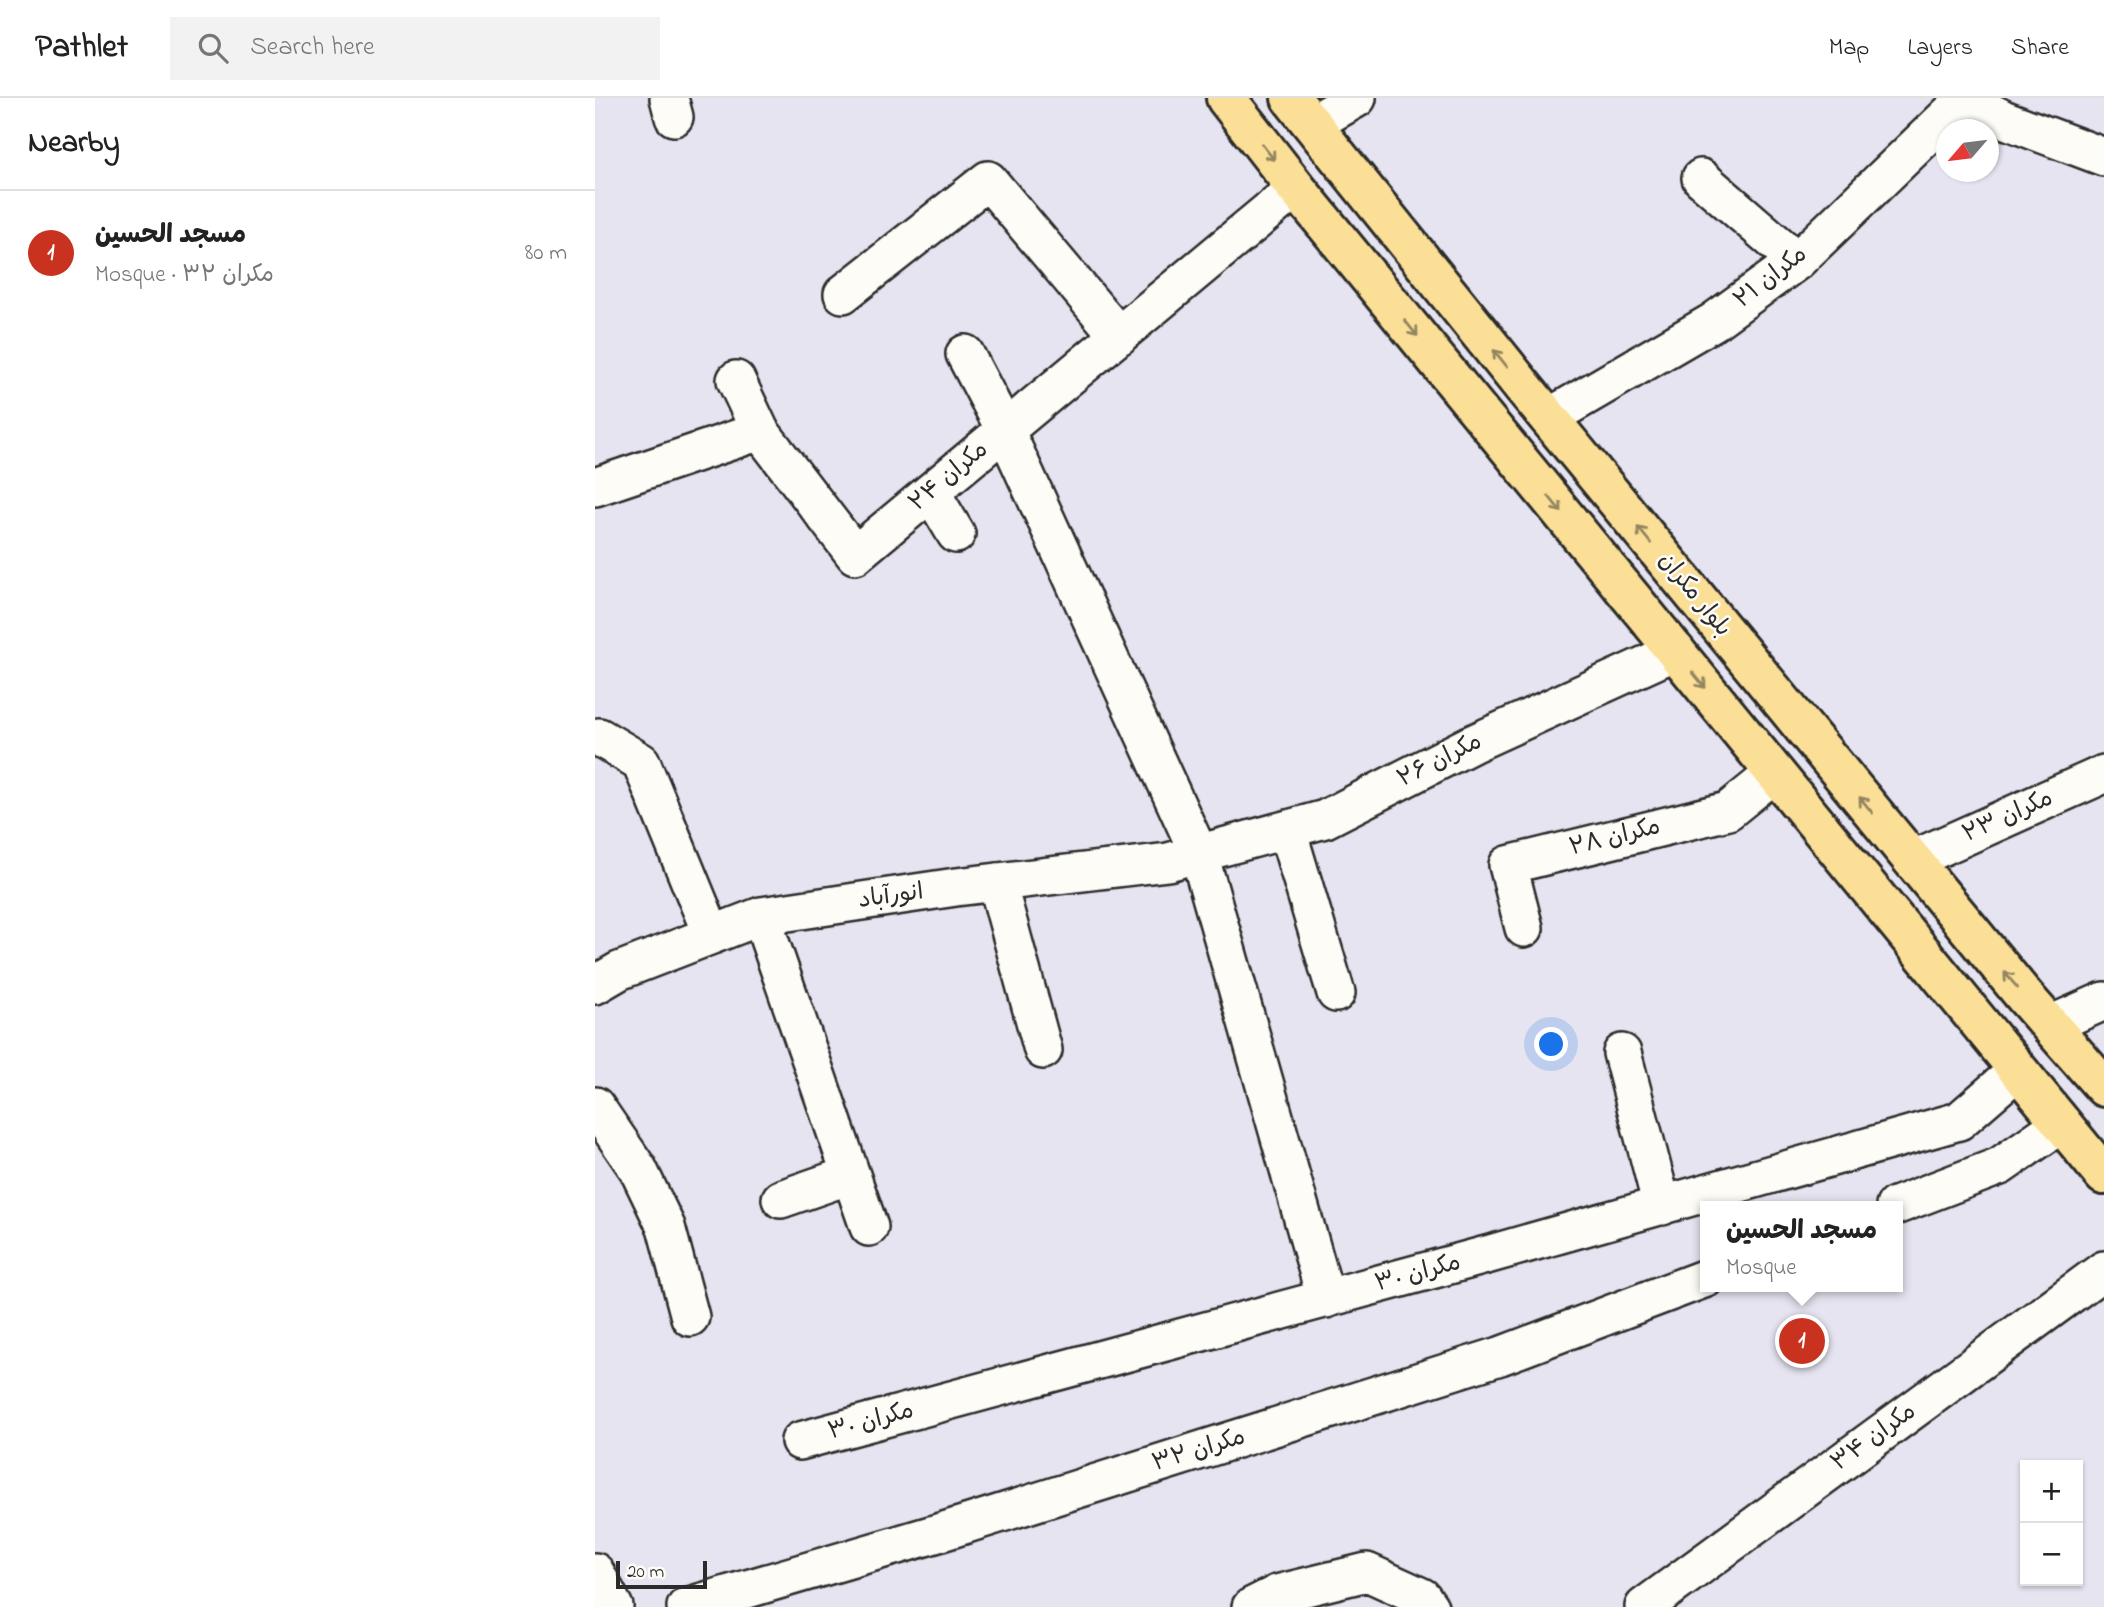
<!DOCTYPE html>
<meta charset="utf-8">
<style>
:root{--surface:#fff;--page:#f2f2f2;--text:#222;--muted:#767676;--line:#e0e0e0;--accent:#c8321e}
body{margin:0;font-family:"Indie Flower","Playpen Sans Arabic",sans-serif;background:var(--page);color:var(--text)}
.controls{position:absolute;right:21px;bottom:21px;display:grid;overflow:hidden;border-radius:0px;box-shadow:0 2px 5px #0004}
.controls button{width:63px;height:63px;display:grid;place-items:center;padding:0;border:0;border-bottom:2px solid var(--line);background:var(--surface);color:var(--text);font:35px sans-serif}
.compass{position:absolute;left:1341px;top:21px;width:63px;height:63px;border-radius:50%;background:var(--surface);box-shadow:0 2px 5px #0004;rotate:242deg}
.scale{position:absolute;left:21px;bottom:18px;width:91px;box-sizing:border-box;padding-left:7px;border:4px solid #2b2b2b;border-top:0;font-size:19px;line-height:24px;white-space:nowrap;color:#2b2b2b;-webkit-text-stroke:5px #fdfcf7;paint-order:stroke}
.you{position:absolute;left:957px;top:947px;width:24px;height:24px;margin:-18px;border:5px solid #fff;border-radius:50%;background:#1a73e8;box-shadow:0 0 0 10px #1a73e833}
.badge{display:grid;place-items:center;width:46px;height:46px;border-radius:50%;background:var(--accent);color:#fff;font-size:23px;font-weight:700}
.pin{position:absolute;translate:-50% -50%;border:4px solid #fff;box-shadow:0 2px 7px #0006}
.popup{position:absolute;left:1105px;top:1103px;width:203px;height:91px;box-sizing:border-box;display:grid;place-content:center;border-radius:0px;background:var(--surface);filter:drop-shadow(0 2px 5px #0005);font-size:23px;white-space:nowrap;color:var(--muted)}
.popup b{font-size:26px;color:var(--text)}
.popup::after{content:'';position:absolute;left:50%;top:100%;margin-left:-14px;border:14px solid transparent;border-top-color:var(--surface)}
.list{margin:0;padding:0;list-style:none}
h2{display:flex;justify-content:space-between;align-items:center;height:91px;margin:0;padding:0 28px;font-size:30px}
h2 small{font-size:23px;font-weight:400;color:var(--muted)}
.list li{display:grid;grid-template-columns:46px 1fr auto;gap:21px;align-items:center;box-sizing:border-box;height:126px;padding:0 28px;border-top:2px solid var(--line)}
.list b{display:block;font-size:26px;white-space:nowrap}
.list p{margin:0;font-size:23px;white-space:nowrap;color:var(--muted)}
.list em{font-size:23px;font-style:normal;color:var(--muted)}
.icon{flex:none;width:38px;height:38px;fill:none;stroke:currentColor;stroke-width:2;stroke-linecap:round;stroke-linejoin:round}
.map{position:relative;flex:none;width:1509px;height:1509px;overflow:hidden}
header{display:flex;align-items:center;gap:42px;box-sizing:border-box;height:98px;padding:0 35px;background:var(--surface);border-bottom:2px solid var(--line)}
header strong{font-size:33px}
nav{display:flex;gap:38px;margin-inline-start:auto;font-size:24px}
.search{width:490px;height:63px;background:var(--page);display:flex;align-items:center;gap:18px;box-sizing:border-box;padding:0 24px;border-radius:0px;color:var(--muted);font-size:26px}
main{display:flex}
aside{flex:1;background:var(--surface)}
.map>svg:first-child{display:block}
</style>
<header>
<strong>Pathlet</strong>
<div class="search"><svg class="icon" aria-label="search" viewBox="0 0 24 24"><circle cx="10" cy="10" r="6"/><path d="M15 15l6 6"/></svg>Search here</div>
<nav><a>Map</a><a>Layers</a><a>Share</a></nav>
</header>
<main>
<aside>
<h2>Nearby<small></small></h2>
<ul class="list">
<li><span class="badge">1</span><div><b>مسجد الحسین</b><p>Mosque · مکران ۳۲</p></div><em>80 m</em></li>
</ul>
</aside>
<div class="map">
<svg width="1509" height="1509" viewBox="0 0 1509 1509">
<rect width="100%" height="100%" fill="#e6e4f0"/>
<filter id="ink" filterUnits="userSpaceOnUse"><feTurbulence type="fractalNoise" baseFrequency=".0143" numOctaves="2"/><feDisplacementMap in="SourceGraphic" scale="14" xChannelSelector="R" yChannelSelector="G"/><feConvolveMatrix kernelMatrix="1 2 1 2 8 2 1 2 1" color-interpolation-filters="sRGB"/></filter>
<g filter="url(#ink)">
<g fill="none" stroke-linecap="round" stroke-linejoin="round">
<g stroke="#2b2b2b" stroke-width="42">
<path id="minor" d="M74 0 79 19
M1368 0 1408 21 1509 59
M717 26 762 0
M1106 80 1202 163
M248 196 393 82 524 238
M370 256 410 332 604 756 731 1201
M141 282 165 333
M953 320 1118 224 1202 163 1371 0
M0 389 165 333 260 457 701 90
M336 394 361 436
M4 639 46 664 117 837
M692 732 741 895
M1317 762 1509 676
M402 784 448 952
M166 818 274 1129
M929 830 913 767 1133 713 1180 675
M0 887 24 873 166 818 361 789 573 764 730 721 877 646 1081 553
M1455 927 1509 903
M1027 955 1067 1108
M0 1008 43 1071 71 1129 95 1219
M186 1101 255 1077
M1300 1108 1405 1068 1467 1025
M205 1343 895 1156 1364 1023 1423 972
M0 1474 19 1509
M91 1509 343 1435 905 1258 1111 1180
M656 1509 682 1496 772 1474 827 1499 834 1509
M1049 1509 1509 1172"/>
</g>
<g stroke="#2b2b2b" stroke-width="44">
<path id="major" d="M631 0 701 90 1509 1077
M696 0 929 290 1430 899 1509 989"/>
</g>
<use href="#minor" stroke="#fdfcf7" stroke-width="37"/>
<use href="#major" stroke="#fbdf96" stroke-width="38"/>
</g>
<defs><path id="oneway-shaft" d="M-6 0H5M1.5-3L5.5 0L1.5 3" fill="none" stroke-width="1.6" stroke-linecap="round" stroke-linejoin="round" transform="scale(1.75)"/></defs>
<g stroke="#938560">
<use href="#oneway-shaft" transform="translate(673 54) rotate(52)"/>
<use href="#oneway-shaft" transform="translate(816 230) rotate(51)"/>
<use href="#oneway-shaft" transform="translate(905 260) rotate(-129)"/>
<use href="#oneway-shaft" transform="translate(960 406) rotate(51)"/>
<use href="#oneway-shaft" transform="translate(1049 437) rotate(-129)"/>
<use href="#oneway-shaft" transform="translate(1104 582) rotate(51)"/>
<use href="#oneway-shaft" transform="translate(1271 707) rotate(-129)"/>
<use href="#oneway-shaft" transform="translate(1416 882) rotate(-130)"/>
</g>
</g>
<g text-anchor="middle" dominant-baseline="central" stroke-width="5" stroke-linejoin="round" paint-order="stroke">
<g font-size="24" fill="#2b2b2b" stroke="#fdfcf7">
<text transform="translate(1176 180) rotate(-38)">مکران ۲۱</text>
<text transform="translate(354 379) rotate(-40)">مکران ۲۴</text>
<text transform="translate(1099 497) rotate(51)">بلوار مکران</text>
<text transform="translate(845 663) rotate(-27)">مکران ۲۶</text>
<text transform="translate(1413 719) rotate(-24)">مکران ۲۳</text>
<text transform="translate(1020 740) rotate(-14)">مکران ۲۸</text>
<text transform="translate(296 799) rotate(-8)">انورآباد</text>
<text transform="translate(823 1176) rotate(-15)">مکران ۳۰</text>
<text transform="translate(276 1324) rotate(-15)">مکران ۳۰</text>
<text transform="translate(1279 1340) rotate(-36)">مکران ۳۴</text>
<text transform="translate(604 1353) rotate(-17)">مکران ۳۲</text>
</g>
</g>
</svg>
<div class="controls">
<button>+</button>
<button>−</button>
</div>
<svg class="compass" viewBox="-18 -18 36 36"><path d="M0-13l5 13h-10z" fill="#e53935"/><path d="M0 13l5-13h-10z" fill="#767676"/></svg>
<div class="scale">20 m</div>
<div class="you"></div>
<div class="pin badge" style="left:1207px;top:1243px">1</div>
<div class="popup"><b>مسجد الحسین</b>Mosque</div>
</div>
</main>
